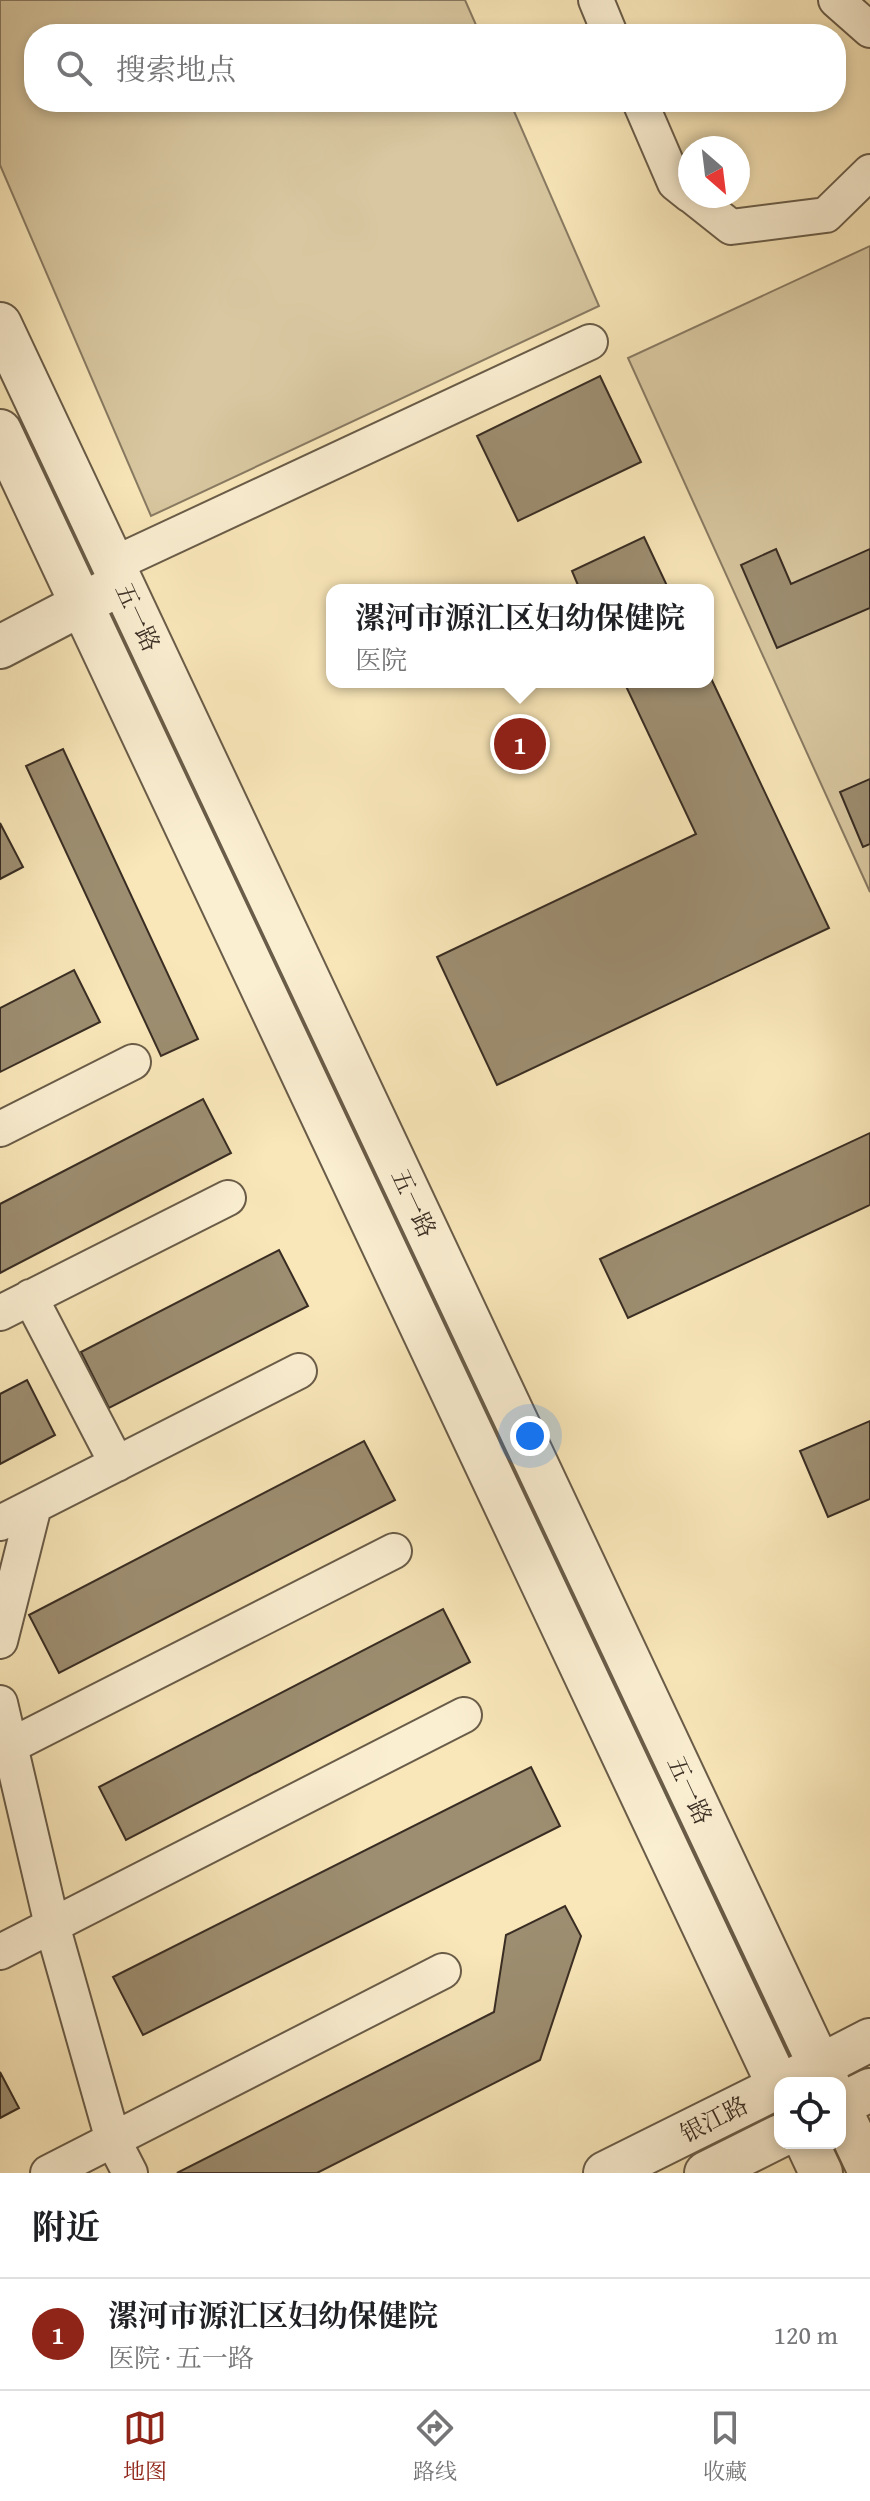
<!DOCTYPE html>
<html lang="zh">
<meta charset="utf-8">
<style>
:root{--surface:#fff;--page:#f2f2f2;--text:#202124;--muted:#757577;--line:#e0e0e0;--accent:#8f2418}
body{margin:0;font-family:"Gentium Book Plus","Noto Serif SC",serif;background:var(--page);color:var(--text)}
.controls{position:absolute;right:24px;bottom:24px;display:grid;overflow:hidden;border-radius:16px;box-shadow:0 4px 12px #0003}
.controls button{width:72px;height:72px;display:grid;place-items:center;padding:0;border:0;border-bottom:2px solid var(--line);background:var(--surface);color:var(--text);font:40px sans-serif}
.compass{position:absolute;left:678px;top:136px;width:72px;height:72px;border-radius:50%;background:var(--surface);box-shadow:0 4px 12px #0003;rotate:152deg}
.you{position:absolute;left:530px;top:1436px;width:28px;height:28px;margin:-20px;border:6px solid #fff;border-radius:50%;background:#1a73e8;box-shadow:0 0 0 12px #1a73e833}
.badge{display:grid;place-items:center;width:52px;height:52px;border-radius:50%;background:var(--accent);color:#fff;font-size:26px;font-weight:700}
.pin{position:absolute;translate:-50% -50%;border:4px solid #fff;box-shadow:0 2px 8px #0006}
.popup{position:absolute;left:326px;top:584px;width:388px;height:104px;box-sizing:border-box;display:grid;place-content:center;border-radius:16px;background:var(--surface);filter:drop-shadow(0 2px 6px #0005);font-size:26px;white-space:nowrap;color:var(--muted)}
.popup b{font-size:30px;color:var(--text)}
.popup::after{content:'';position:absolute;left:50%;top:100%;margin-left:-16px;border:16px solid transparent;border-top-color:var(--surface)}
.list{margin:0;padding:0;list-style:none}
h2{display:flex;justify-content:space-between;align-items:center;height:104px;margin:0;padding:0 32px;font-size:34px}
h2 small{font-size:26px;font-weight:400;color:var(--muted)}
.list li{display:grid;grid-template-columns:52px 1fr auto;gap:24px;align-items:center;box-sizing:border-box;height:112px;padding:0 32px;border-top:2px solid var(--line)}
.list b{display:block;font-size:30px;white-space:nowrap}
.list p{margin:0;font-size:26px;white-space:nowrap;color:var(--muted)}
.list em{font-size:26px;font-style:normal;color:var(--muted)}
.icon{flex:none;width:44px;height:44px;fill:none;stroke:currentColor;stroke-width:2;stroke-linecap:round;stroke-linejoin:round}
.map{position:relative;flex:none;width:870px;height:2173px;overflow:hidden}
.search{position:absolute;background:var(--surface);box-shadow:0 4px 12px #0003;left:24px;right:24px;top:24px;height:88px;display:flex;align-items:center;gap:20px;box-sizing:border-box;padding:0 28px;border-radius:32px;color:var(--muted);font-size:30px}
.sheet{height:216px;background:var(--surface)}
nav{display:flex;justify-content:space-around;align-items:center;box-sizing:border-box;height:112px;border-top:2px solid var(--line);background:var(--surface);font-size:22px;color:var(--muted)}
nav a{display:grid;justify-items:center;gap:4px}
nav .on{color:var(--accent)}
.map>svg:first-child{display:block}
</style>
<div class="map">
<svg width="870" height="2173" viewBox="0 0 870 2173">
<rect width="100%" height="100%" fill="#f9e7b9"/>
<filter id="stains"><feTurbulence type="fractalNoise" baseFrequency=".0025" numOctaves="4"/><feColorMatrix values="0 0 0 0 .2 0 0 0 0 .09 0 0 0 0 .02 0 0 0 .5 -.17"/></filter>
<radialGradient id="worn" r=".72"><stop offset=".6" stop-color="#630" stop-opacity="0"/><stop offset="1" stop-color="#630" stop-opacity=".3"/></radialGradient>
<path fill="#d8c7a0" stroke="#887a62" stroke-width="2" d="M0 0H465L480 34H34V102H510L599 306 151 516 0 165Z
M870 246V892L628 358Z"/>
<path fill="#9d8e71" stroke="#392d23" stroke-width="2" d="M600 376 641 462 518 521 477 436Z
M644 537 669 590H580L572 571Z
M776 549 791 584 870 549V608L777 648 741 565Z
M708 672 829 928 497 1085 437 957 696 834 624 682H708Z
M63 749 198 1039 161 1056 26 766Z
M870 779V844L863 847 840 792Z
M0 823 23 867 0 879Z
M74 970 100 1022 0 1072V1008Z
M203 1099 231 1153 0 1273V1204Z
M870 1133V1205L628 1318 600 1259Z
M279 1250 308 1306 109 1408 81 1352Z
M27 1380 55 1435 0 1464V1394Z
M870 1421V1499L828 1517 800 1451Z
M364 1441 395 1500 59 1673 29 1615Z
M443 1609 470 1662 126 1840 99 1787Z
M531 1767 560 1826 143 2035 113 1977Z
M565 1906 581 1936 540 2060 317 2173H177L494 2012 506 1935Z
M0 2072 19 2108 0 2118Z"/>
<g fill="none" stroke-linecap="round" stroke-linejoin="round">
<g stroke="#695c48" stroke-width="38">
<path id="minor" d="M596 0 610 34
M836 0 870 30
M640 102 675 183 690 195
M692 196 731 227 826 215 870 172
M114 564 590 342
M0 1129 133 1062
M30 1297 117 1464
M0 1313 228 1198
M0 1523 299 1371
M0 1641 34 1506
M0 1703 52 1925 113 2140 130 2173
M0 1751 394 1551
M0 1952 464 1715
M48 2173 443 1971"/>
</g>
<g stroke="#695c48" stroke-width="46">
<path id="tertiary" d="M0 324 828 2083
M0 431 780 2089
M0 647 107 591
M796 2078 870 2040
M840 2105 870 2090
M840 2109 870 2172
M807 2143 821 2173
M605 2173 780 2086
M706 2173 780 2136"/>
</g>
<use href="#minor" stroke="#fbefd2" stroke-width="34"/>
<use href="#tertiary" stroke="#fbefd2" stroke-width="42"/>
</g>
<g text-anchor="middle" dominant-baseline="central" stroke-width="6" stroke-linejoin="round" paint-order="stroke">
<g font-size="24" fill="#392d23" stroke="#fbefd2">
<text transform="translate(138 617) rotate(65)">五一路</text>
<text transform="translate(414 1203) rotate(65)">五一路</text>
<text transform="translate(690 1790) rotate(65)">五一路</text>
<text transform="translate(714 2119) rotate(-27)">银江路</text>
</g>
</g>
<rect width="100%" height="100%" filter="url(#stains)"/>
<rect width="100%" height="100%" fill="url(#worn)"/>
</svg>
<div class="controls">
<button><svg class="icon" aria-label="locate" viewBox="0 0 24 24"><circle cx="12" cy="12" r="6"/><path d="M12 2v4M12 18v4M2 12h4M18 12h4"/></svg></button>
</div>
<svg class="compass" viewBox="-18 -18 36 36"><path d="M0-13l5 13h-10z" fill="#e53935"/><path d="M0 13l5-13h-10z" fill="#757577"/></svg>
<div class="you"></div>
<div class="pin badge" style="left:520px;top:744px">1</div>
<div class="popup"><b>漯河市源汇区妇幼保健院</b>医院</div>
<div class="search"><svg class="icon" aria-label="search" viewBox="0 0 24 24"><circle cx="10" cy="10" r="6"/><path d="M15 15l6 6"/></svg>搜索地点</div>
</div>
<section class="sheet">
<h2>附近<small></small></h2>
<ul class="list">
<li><span class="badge">1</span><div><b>漯河市源汇区妇幼保健院</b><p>医院 · 五一路</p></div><em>120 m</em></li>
</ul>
</section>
<nav>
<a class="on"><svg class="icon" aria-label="map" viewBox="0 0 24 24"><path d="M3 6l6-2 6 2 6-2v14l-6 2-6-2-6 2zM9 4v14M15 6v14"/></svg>地图</a>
<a><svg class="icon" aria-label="directions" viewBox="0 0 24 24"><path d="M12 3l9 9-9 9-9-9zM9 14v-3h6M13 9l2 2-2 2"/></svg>路线</a>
<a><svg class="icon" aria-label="saved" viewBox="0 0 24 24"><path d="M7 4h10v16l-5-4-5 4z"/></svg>收藏</a>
</nav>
